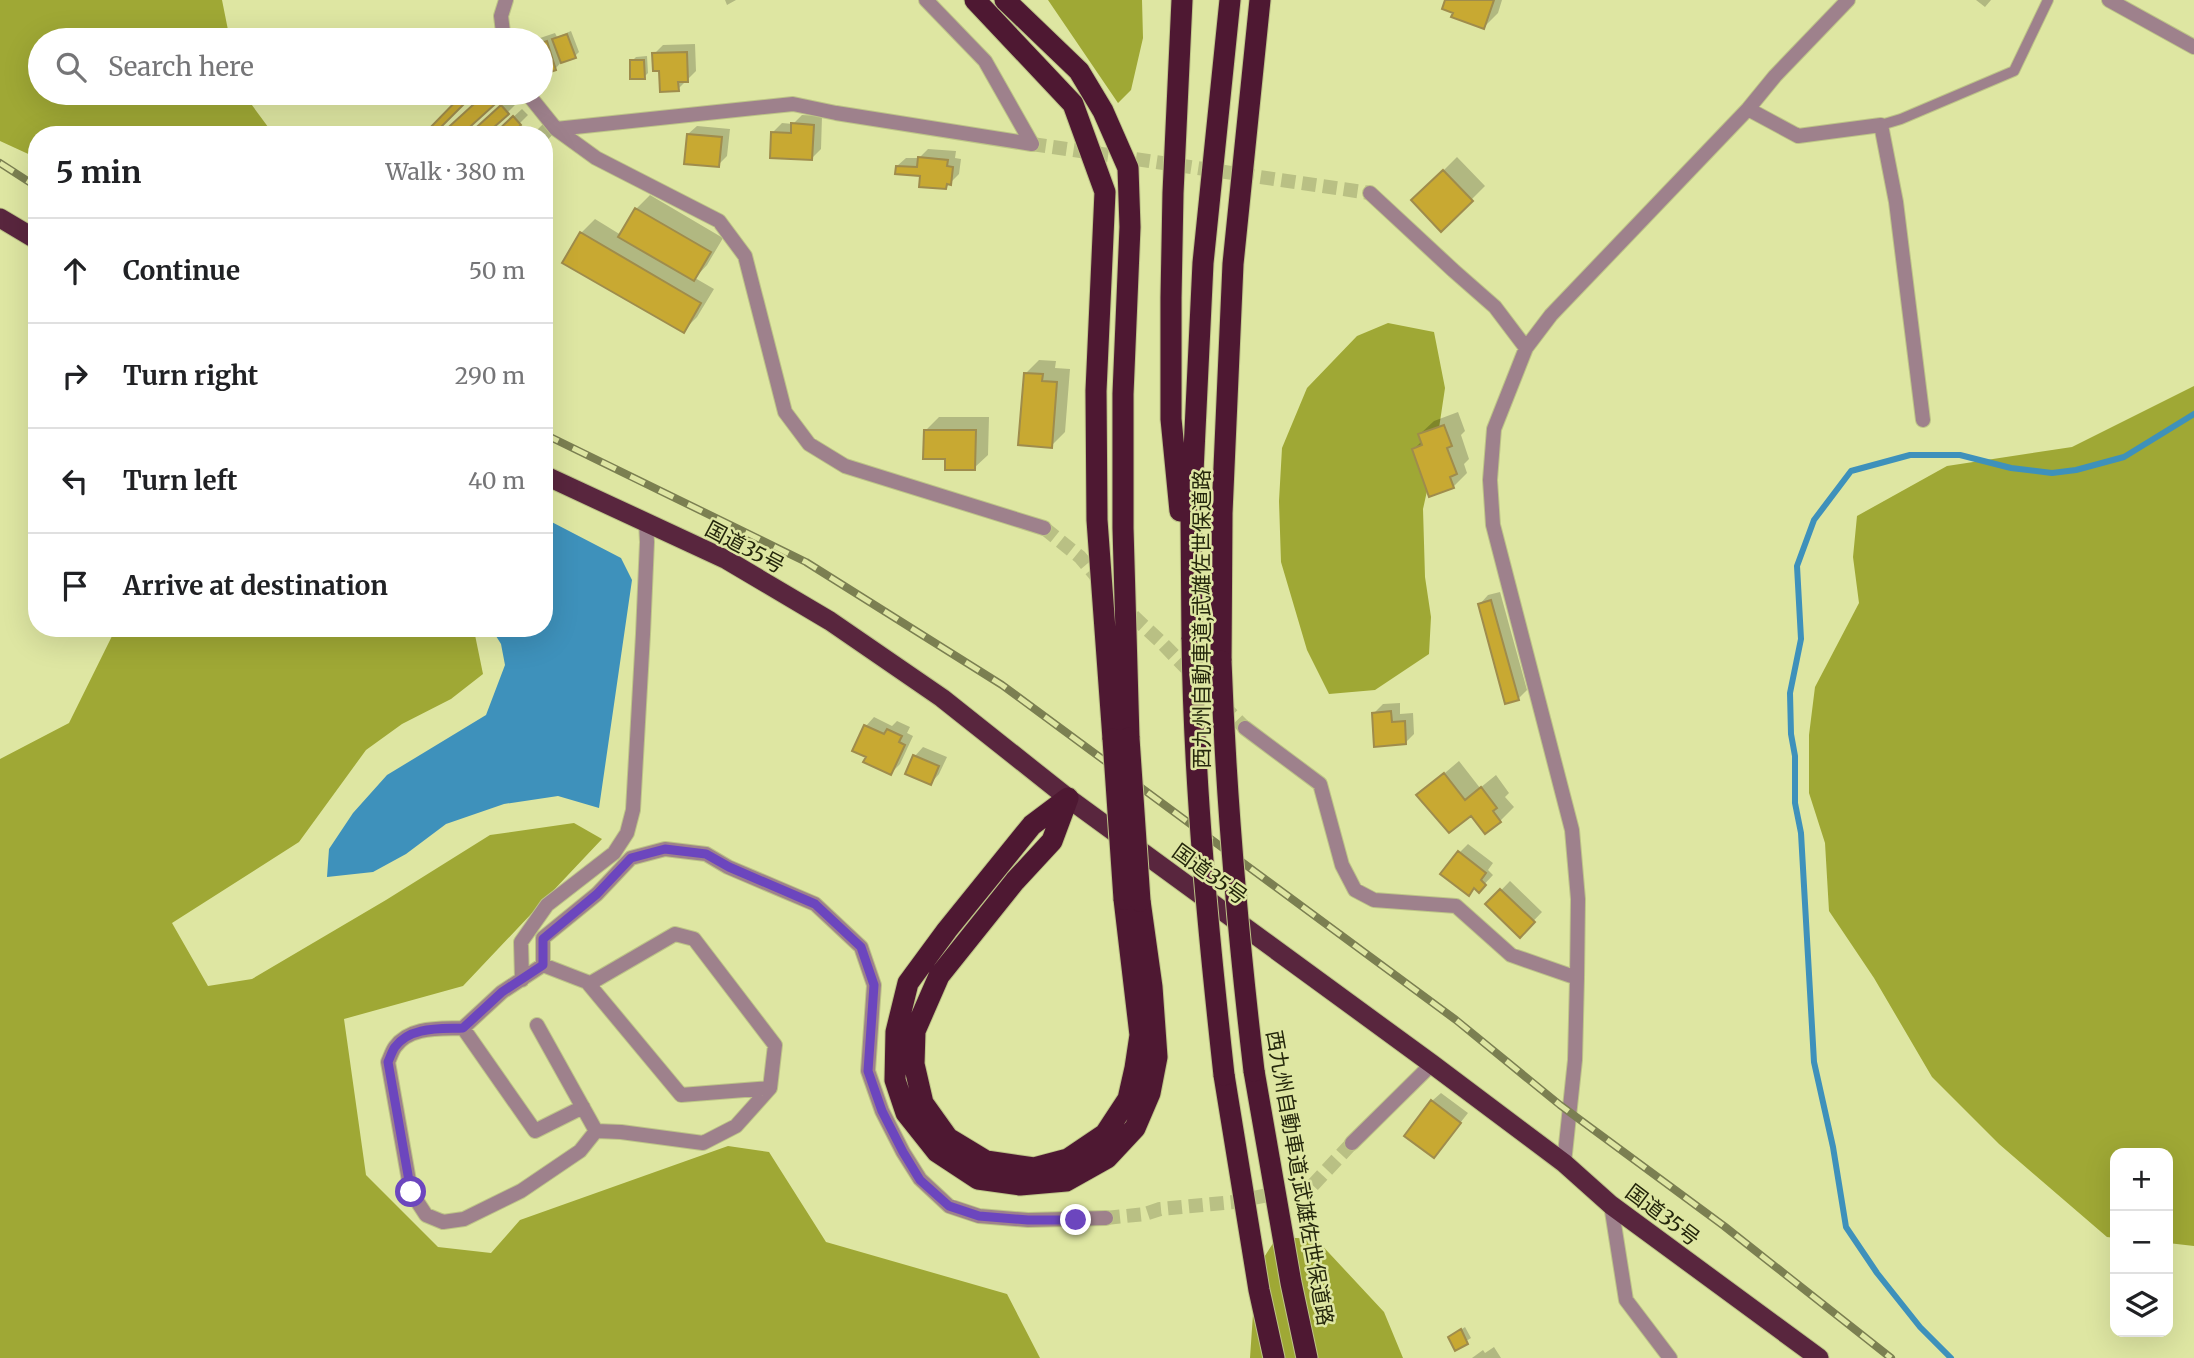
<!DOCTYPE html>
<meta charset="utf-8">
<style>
:root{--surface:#fff;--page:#f2f2f2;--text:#202124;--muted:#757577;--line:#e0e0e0}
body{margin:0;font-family:Merriweather,"Noto Sans JP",serif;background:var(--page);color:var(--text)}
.controls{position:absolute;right:21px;bottom:21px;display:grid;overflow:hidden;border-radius:14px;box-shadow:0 7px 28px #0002}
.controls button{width:63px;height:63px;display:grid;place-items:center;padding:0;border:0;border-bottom:2px solid var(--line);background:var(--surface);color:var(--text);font:35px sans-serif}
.stop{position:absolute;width:21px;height:21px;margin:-16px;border:5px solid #6c46be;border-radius:50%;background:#fff}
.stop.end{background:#6c46be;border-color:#fff;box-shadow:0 2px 7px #0008}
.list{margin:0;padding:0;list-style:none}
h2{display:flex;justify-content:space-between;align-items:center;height:91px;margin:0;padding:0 28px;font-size:30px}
h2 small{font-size:23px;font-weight:400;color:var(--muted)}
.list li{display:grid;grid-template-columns:46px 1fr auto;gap:21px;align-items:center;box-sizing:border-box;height:105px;padding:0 28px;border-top:2px solid var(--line)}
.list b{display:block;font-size:26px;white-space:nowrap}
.list em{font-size:23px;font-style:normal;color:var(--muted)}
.icon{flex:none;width:38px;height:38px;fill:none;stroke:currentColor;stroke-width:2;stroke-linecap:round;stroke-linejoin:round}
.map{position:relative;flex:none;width:2194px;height:1358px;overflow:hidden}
.search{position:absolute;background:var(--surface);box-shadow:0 7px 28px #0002;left:28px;top:28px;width:525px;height:77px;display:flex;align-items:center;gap:18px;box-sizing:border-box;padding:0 24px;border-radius:38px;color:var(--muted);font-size:26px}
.panel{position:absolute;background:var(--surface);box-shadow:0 7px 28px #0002;left:28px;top:126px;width:525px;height:511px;border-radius:28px}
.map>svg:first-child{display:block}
</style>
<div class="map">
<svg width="2194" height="1358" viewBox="0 0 2194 1358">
<rect width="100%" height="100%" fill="#dee6a2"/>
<path fill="#9fa835" d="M0 0H222L230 40H40V93H243L274 135H37V158L0 141Z
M1048 0H1142L1143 38 1131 90 1118 103Z
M1388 323 1434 332 1445 388 1435 455 1423 509 1425 577 1431 617 1429 654 1375 690 1329 694 1307 650 1281 562 1279 501 1282 448 1307 388 1357 336Z
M2194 386V1246L2168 1243V1153H2115V1238L2107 1237 1999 1144 1932 1077 1874 978 1829 911 1825 843 1809 793V735L1815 687 1859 603 1853 557 1857 516 1947 466 2072 447Z
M116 628H468L475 635 483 674 451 699 402 724 366 750 299 842 172 923 208 986 252 979 386 900 490 835 574 823 602 839 463 986 344 1019 366 1175 438 1247 491 1253 520 1220 728 1146 769 1152 826 1242 1007 1294 1040 1358H0V759L69 723Z
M1277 1237 1316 1239 1384 1312 1403 1358H1250L1256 1270Z"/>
<path fill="#3e91bb" d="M544 518 621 558 632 580 599 808 558 796 504 804 446 824 406 854 373 872 327 877 329 849 353 813 387 775 486 715 505 665 501 644 491 628H544Z"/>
<path fill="#0003" d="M725 0H736L727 5Z
M1447 0H1502L1498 13 1484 27Z
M1976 0H1991L1985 7Z
M571 31 579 52 575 56 563 60 556 68 541 73V40H534L555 33 557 37Z
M695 44 696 71 678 89 661 69 654 54 663 45Z
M647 56 648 73 644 77 632 61 636 57Z
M511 98 516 104 508 112 469 135Z
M522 109 528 115 508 135H494Z
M802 115 822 116 821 149 812 158 773 132 782 123 793 124Z
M544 123 554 133 544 144V135H532Z
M697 126 730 129 727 156 718 165 688 134Z
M928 149 956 151 955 158 961 159 959 174 946 187 921 174 897 166 906 158H919Z
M1457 157 1485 186 1442 229 1414 200Z
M650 195 723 238 707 265 695 278 714 289 697 317 683 331 581 233 595 219 621 235 636 209Z
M1039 360 1056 361 1055 368 1070 369 1065 432 1051 446 1025 374Z
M1458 412 1465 431 1461 435 1469 459 1464 464 1467 473 1453 487 1414 449 1422 441 1420 434 1434 421Z
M939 417H989L988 455 974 468 947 457 926 430Z
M1500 592 1527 690 1518 699 1480 604 1488 595Z
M1400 703V714L1413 713 1414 734 1405 743 1374 713 1383 704Z
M874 717 892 726 897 721 910 727 907 733 913 736 900 764 891 773 868 756 866 726Z
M923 747 947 757 939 774 931 783 915 756Z
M1459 761 1480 788 1496 775 1509 793 1505 797 1514 807 1500 821 1419 795Z
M1468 844 1493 863 1488 870 1493 875 1479 890 1459 853Z
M1510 881 1542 912 1520 935 1488 904Z
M1441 1093 1468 1113 1434 1156 1432 1101Z
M1465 1327 1471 1338 1455 1348 1450 1337Z
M1494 1347 1501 1358H1472L1483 1350 1485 1353Z"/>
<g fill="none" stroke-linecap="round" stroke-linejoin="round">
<path stroke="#3e91bb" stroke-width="6" d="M1951 1358 1920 1327 1877 1273 1846 1227 1833 1147 1814 1062 1801 833 1795 803V756L1791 734 1790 693 1801 639 1797 566 1814 520 1851 471 1910 455H1960L2011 468 2052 473 2076 470 2124 457 2194 414"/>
</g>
<path fill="#c8a932" stroke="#9f8c4c" stroke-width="2" d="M1445 0H1494L1484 29 1451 17 1453 13 1442 9Z
M567 34 576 58 561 63 552 39Z
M547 41 556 70 541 75V43Z
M687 52 688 82H678L679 91 660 92 659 71H653L652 53Z
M630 60H644L645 79H630Z
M464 93H475L433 135H423Z
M486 93H501L504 96 461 135H440Z
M501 105 509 114 485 135H468Z
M513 116 521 125 510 135H493Z
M791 123 814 125 812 160 770 158 771 132 791 133Z
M687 134 722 137 719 167 684 164Z
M918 157 948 160 947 166 953 167 951 185 947 184 946 189 919 187 920 176 895 174 896 166 917 167Z
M1443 170 1473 201 1441 232 1411 200Z
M635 208 711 252 694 281 618 237Z
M580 232 701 303 684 333 562 263Z
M1024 373 1043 374 1042 381 1057 382 1052 448 1018 445Z
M1444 425 1452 446 1447 448 1457 474 1450 477 1454 488 1429 497 1412 449 1422 445 1418 434Z
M924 430H976L975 470H945V459H923Z
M1491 600 1519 700 1505 704 1478 604Z
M1391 711 1392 722 1405 721 1406 744 1374 747 1372 713Z
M864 725 884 734 887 729 902 736 899 742 905 745 891 775 863 762 866 757 852 751Z
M913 755 939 766 931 785 905 774Z
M1444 773 1465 800 1481 787 1497 808 1493 811 1501 822 1485 834 1471 816 1449 833 1416 795Z
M1458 851 1486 873 1481 880 1486 885 1479 893 1474 888 1469 896 1440 874Z
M1500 889 1535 922 1520 938 1485 904Z
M1431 1100 1461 1123 1434 1158 1404 1136Z
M1461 1329 1468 1344 1455 1351 1448 1337Z"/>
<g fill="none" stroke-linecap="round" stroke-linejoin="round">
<path stroke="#b9c084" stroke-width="14" stroke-dasharray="14 7" stroke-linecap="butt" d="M1032 144 1370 193
M1044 528 1080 557 1120 604 1160 641 1245 728
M1106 1218 1145 1214 1160 1209 1234 1202 1312 1186 1352 1143"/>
<g stroke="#bdc487" stroke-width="12">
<path id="service" d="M1881 125 1901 119 2014 71 2048 0"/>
</g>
<g stroke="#bdc487" stroke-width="16">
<path id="minor" d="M926 0 985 61 1032 144
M2109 0 2194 47
M504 40 501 16 506 0
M527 93 556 129 596 158 719 221 745 256 785 412 809 444 845 466 1044 528
M1748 109 1798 136 1881 125 1896 202 1923 420
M556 129 793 104 836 113 1032 144
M1370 193 1454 271 1495 307 1526 348
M1245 728 1320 784 1342 865 1355 890 1374 900 1456 906 1511 955 1577 978
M543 965V938L597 894 631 858 665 849 706 854 728 867 815 904 861 947 874 985 868 1071 882 1111 903 1152 920 1179 949 1206 979 1216 1028 1220 1106 1218
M522 980 521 942 547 905 614 853 627 833 633 810 643 634 647 542 646 522
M537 1025 596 1131 621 1132 703 1143 736 1126 770 1088 775 1045 694 939 675 934 589 984
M463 1028 535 1131 583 1107
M596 1131 580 1151 521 1191 464 1219 443 1222 426 1215 411 1192 388 1062C390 1058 392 1051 395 1047 410 1026 440 1029 463 1028L502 992 543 965 587 982 681 1095 770 1088
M1352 1143 1432 1064
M1564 1163 1575 1060 1577 978 1578 899 1572 830 1493 525 1490 480 1494 429 1526 348 1551 315 1748 109 1775 76 1848 0
M1611 1205 1626 1300 1670 1358"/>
</g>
<g stroke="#bdc487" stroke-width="21">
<path id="trunk" d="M0 218 37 240
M544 475 727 560 830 621 942 698 1068 798 1432 1064 1564 1163 1611 1205 1819 1358"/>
</g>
<g stroke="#bdc487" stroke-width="23">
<path id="motorway" d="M975 0 1073 104 1105 192 1096 391 1097 520 1113 739
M1005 0 1079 71 1103 111 1128 168 1130 227 1123 394V528L1129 738
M1180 511 1171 419V298L1173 193 1182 0
M1192 639 1191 514 1203 263 1230 0
M1221 661 1222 513 1233 264 1260 0
M1068 798 1032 825 947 930 908 983 896 1032 895 1080 906 1113 937 1152 978 1179 1020 1185 1066 1181 1107 1158 1135 1128 1150 1093 1157 1057 1152 987 1140 901
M1068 798 1052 841 1015 881 939 976 915 1031 914 1064 923 1103 948 1138 986 1161 1034 1168 1068 1159 1105 1134 1128 1099 1135 1068 1140 1035 1124 899
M1254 1071 1291 1283 1307 1358
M1224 1075 1259 1290 1274 1358"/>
</g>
<use href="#service" stroke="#9e818c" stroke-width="10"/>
<use href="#minor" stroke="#9e818c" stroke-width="14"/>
<use href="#trunk" stroke="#59263e" stroke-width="19"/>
<use href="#motorway" stroke="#4e1832" stroke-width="21"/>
<g stroke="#7b7f51" stroke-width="8">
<path id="rail" d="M0 163 37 187
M544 434 806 562 1002 685 1456 1020 1560 1105 1724 1226 1891 1358"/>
</g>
<use href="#rail" stroke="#dee6a2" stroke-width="5" stroke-dasharray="16" stroke-linecap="butt"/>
<g stroke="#bdc487" stroke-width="23" stroke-linecap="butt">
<path id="motorway-bridge" d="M1192 639C1194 785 1208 930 1224 1075
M1221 661C1226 799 1238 935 1254 1071
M1129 738 1140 901
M1113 739 1124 899"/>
</g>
<use href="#motorway-bridge" stroke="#4e1832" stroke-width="21"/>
</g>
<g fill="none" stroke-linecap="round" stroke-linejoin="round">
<path stroke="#6c46be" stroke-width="9" d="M411 1192 388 1062C390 1058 392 1051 395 1047 410 1026 441 1029 463 1028L502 992 543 965V939L597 894 631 858 665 849 706 854 729 867 815 904 861 947 874 985 868 1071 882 1111 903 1152 920 1180 949 1206 979 1216 1028 1220H1076"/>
</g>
<g text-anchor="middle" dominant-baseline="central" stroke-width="5" stroke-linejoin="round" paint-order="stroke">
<g font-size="21" fill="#25270c" stroke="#dee6a2">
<text transform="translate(745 547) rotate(28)">国道35号</text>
<text transform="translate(1201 619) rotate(-90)">西九州自動車道;武雄佐世保道路</text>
<text transform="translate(1210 874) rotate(36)">国道35号</text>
<text transform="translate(1300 1178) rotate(80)">西九州自動車道;武雄佐世保道路</text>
<text transform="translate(1663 1215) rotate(37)">国道35号</text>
</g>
</g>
</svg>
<div class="controls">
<button>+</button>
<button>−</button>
<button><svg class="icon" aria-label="layers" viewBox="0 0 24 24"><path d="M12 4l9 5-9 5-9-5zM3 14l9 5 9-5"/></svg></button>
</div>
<div class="stop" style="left:411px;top:1192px"></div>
<div class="stop end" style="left:1076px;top:1220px"></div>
<div class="search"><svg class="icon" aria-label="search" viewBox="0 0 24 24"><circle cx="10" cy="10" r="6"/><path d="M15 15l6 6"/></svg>Search here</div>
<section class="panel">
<h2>5 min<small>Walk · 380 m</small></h2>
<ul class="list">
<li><svg class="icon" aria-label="ahead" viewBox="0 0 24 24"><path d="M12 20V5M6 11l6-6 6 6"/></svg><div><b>Continue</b></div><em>50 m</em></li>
<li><svg class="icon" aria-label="right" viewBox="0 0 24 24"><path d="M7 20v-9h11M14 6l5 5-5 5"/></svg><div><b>Turn right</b></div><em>290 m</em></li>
<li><svg class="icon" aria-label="left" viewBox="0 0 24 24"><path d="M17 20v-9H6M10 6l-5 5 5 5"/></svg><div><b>Turn left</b></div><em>40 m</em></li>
<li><svg class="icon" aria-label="arrive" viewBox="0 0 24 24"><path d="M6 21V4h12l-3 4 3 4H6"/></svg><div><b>Arrive at destination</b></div></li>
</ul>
</section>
</div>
